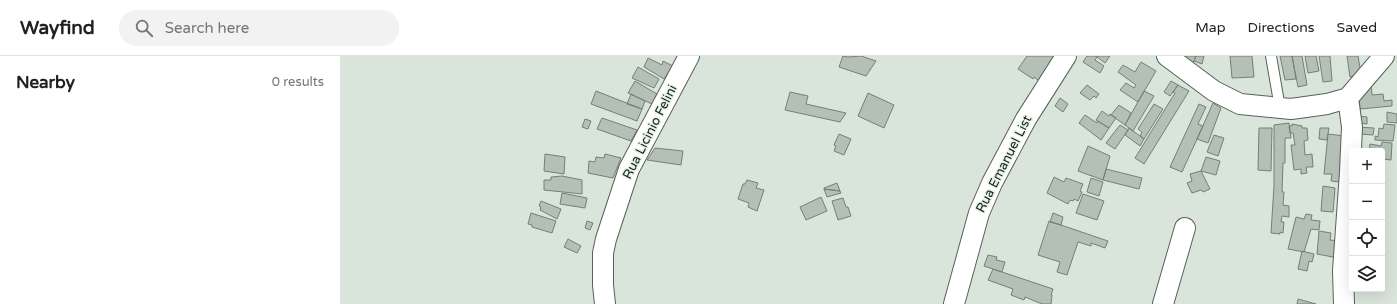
<!DOCTYPE html>
<meta charset="utf-8">
<style>
:root{--surface:#fff;--page:#f2f2f2;--text:#202124;--muted:#757577;--line:#e0e0e0}
body{margin:0;font-family:"Varela Round",sans-serif;background:var(--page);color:var(--text)}
.controls{position:absolute;right:12px;bottom:12px;display:grid;overflow:hidden;border-radius:4px;box-shadow:0 4px 16px #0002}
.controls button{width:36px;height:36px;display:grid;place-items:center;padding:0;border:0;border-bottom:1px solid var(--line);background:var(--surface);color:var(--text);font:20px sans-serif}
.list{margin:0;padding:0;list-style:none}
h2{display:flex;justify-content:space-between;align-items:center;height:52px;margin:0;padding:0 16px;font-size:17px}
h2 small{font-size:13px;font-weight:400;color:var(--muted)}
.icon{flex:none;width:22px;height:22px;fill:none;stroke:currentColor;stroke-width:2;stroke-linecap:round;stroke-linejoin:round}
.map{position:relative;flex:none;width:1057px;height:248px;overflow:hidden}
header{display:flex;align-items:center;gap:24px;box-sizing:border-box;height:56px;padding:0 20px;background:var(--surface);border-bottom:1px solid var(--line)}
header strong{font-size:19px}
nav{display:flex;gap:22px;margin-inline-start:auto;font-size:14px}
.search{width:280px;height:36px;background:var(--page);display:flex;align-items:center;gap:10px;box-sizing:border-box;padding:0 14px;border-radius:22px;color:var(--muted);font-size:15px}
main{display:flex}
aside{flex:1;background:var(--surface)}
.map>svg:first-child{display:block}
</style>
<header>
<strong>Wayfind</strong>
<div class="search"><svg class="icon" aria-label="search" viewBox="0 0 24 24"><circle cx="10" cy="10" r="6"/><path d="M15 15l6 6"/></svg>Search here</div>
<nav><a>Map</a><a>Directions</a><a>Saved</a></nav>
</header>
<main>
<aside>
<h2>Nearby<small>0 results</small></h2>
<ul class="list">
</ul>
</aside>
<div class="map">
<svg width="1057" height="248" viewBox="0 0 1057 248">
<rect width="100%" height="100%" fill="#d9e5da"/>
<path fill="#b4c0b5" stroke="#747f75" d="M503 0 508 1 521 0 536 5 526 20 499 11Z
M687 0H716L699 25 694 21 693 23 678 13Z
M747 0H755L757 1 755 4 764 10 760 17 743 6Z
M758 0H770L765 7 757 1Z
M841 0H856L853 7Z
M856 0H864L862 8 854 5Z
M890 0H912L914 21 892 22Z
M940 0H952L956 23 945 24Z
M952 0H962L967 29 958 31Z
M965 0H976L979 15 968 17Z
M979 0H990L992 25 983 26Z
M1007 0H1018L1021 18 1010 21Z
M308 2 322 9 323 5 333 10 324 23 304 11Z
M801 6 816 15 798 46 780 34 786 27 794 32 796 29 778 16 783 9 795 16Z
M298 11 319 23 314 32 292 22Z
M295 25 317 38 312 48 288 37Z
M831 25 838 29 830 40 824 36Z
M1031 27 1032 39 1043 38 1044 45 1052 44V50L1020 53 1019 40Z
M747 29 759 38 756 42 754 40 750 44 740 37Z
M838 29 849 35 804 108 795 102 835 37 833 36Z
M256 35 302 53 297 65 251 48Z
M804 35 814 40 793 75 785 69Z
M450 36 468 40 466 48 506 57 500 66 445 54Z
M528 37 554 49 544 72 518 60Z
M291 38 305 45 302 53 287 48Z
M720 42 728 48 723 56 715 50Z
M873 47 881 52 868 87 857 83Z
M814 48 823 53 804 83 800 80 802 76 798 73Z
M859 48 866 51 858 68 863 70 842 116 830 111Z
M779 49 791 57 785 69 771 59Z
M762 55 769 60 770 58 776 62 769 72 756 64Z
M1047 56 1057 58V67L1047 66Z
M745 59 757 67 758 65 769 72 761 84 739 67Z
M1020 60 1027 61V68L1020 67Z
M262 62 297 74 291 85 257 73Z
M245 63 251 65 248 73 242 71Z
M949 67 951 82H945V107H943L942 136H944L943 149 949 150V161L942 160 941 166H944L943 177 940 176V178L931 177 934 130V69Z
M952 68 962 70V72H967L968 84 964 85 965 99 972 98 973 111H966L967 117 961 118V113L954 114 951 89H955L953 77H950L949 70H952Z
M1044 68 1055 69 1053 85 1035 84V80L1038 81 1039 72 1043 73Z
M780 69 788 74 775 93 766 87Z
M1016 71 1034 72 1033 79 1020 78Z
M789 72 804 83 800 90 785 79Z
M919 72H932L931 115 918 114Z
M980 72H989L987 84 979 83Z
M499 78 511 83 504 99 494 95 496 90 494 89Z
M988 78 1005 80 1000 126 991 125 992 118H984Z
M874 79 884 82 878 100 867 96Z
M1042 86 1052 87 1051 104 1042 103V95H1029L1030 88 1041 90Z
M748 90 770 100 763 124 738 115Z
M315 92 343 95 341 109 307 104Z
M205 98 225 101 224 118 204 115Z
M265 98 281 102 273 122 248 117 249 105 255 106 256 101 264 102Z
M866 101 880 105 876 119 861 115Z
M766 113 802 122 799 133 763 124Z
M861 115 870 133 863 136 861 134 852 137 847 127 852 125 850 118Z
M222 120 242 124V138L204 134V124H211V121Z
M714 121 724 126 726 122 743 128 740 135 742 136 738 145 734 143 733 145 730 144 728 148 707 137Z
M751 122 763 126 759 140 747 136Z
M407 124 418 127 416 132 424 134 417 155 408 151 409 147 398 143 403 128H405Z
M497 127 500 135 484 133V132Z
M983 130 995 132 993 156 981 155Z
M484 133 500 135 501 137 487 141Z
M222 137 247 142 245 152 220 148Z
M743 138 764 145 757 164 736 157Z
M481 141 487 155 466 164 460 151Z
M503 142 506 151H508L511 160 498 164 492 145Z
M201 145 221 153 217 163 200 154 201 151 199 150Z
M191 157 216 165 212 177 192 171V169L188 168Z
M713 157 723 161 721 169 710 166Z
M966 158 972 159 971 164 980 165 979 174 971 173 964 196 948 193 956 161 964 163Z
M247 165 253 167 250 174 245 172Z
M709 165 768 185 765 192 751 187V190L738 186 727 219 717 216 720 206 698 199Z
M979 175 991 177 990 184 999 185 998 202 977 198Z
M228 183 241 190 237 197 224 191Z
M962 195 974 198 972 206 969 205 967 215 958 213Z
M648 199 657 201 656 204 665 206 662 216 644 210Z
M653 213 713 233 711 239H712L711 248H702L685 241 684 244 671 239 673 233 648 224Z
M958 243 976 248H957Z"/>
<g fill="none" stroke-linecap="round" stroke-linejoin="round">
<g stroke="#576258" stroke-width="12">
<path id="service" d="M931 0 940 52"/>
</g>
<g stroke="#576258" stroke-width="22">
<path id="minor" d="M827 0 874 35 900 48 951 53 987 48 1008 42 1044 0
M265 248 263 229V197L266 183 289 113 349 0
M614 248 639 157 652 127 686 63 726 0
M823 248 845 172
M1004 248 1003 215 1010 116 1012 71 1008 42"/>
</g>
<use href="#service" stroke="#fff" stroke-width="10"/>
<use href="#minor" stroke="#fff" stroke-width="20"/>
</g>
<g text-anchor="middle" dominant-baseline="central" stroke-width="3" stroke-linejoin="round" paint-order="stroke">
<g font-size="13" fill="#1a1f1b" stroke="#e6f3e7">
<text transform="translate(310 76) rotate(-63)">Rua Licinio Felini</text>
<text transform="translate(664 108) rotate(-63)">Rua Emanuel List</text>
</g>
</g>
</svg>
<div class="controls">
<button>+</button>
<button>−</button>
<button><svg class="icon" aria-label="locate" viewBox="0 0 24 24"><circle cx="12" cy="12" r="6"/><path d="M12 2v4M12 18v4M2 12h4M18 12h4"/></svg></button>
<button><svg class="icon" aria-label="layers" viewBox="0 0 24 24"><path d="M12 4l9 5-9 5-9-5zM3 14l9 5 9-5"/></svg></button>
</div>
</div>
</main>
